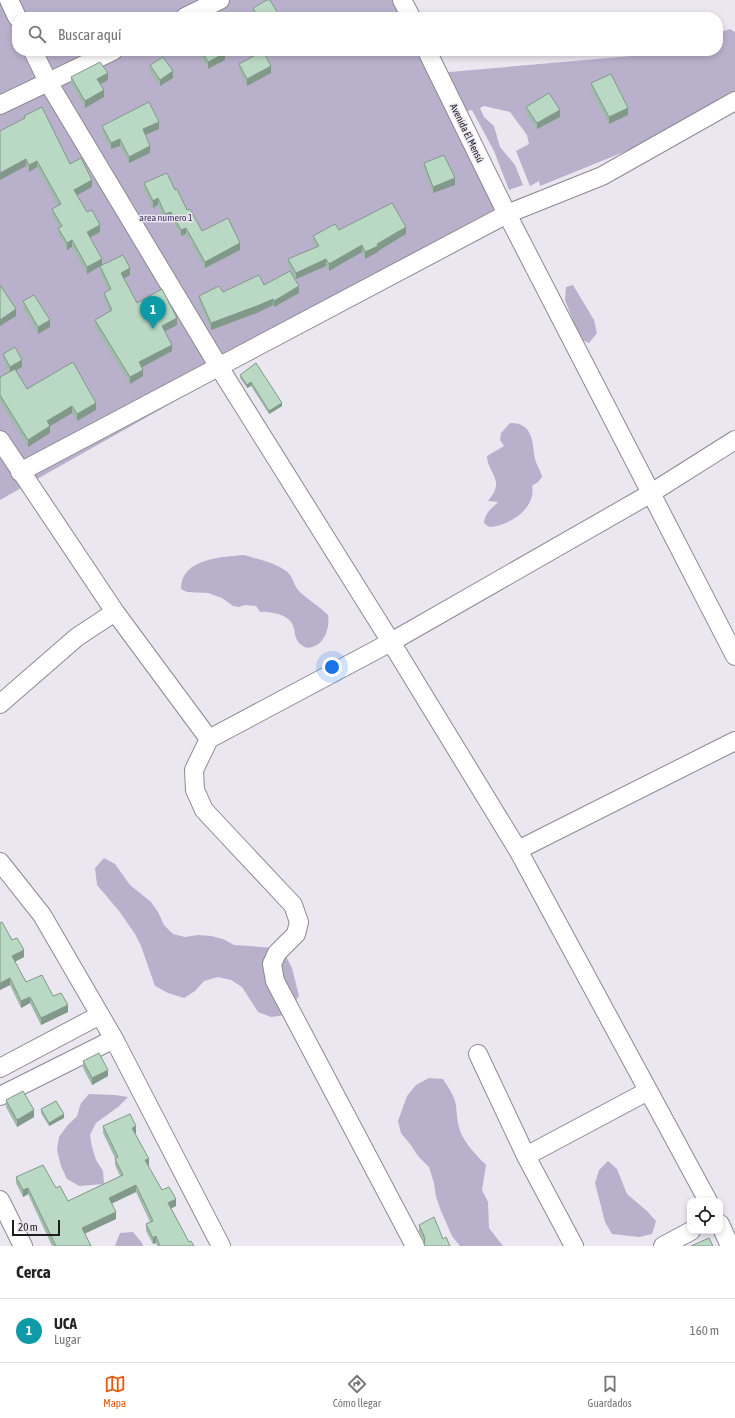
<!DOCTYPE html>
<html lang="es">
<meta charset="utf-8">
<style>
:root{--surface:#fff;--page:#f2f2f2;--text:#222;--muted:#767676;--line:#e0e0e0;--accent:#ea580c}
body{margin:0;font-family:"Asap Condensed",sans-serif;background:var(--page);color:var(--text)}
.controls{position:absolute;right:12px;bottom:12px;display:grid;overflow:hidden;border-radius:8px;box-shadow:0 2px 6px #0003}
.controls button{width:36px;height:36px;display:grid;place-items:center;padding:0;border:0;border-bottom:1px solid var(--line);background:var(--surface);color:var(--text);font:20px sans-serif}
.scale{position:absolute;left:12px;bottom:10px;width:48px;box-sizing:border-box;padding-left:4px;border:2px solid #1e1d20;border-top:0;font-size:11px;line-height:14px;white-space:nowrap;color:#1e1d20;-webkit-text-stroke:3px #eae7f1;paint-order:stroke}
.you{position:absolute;left:332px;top:667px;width:14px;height:14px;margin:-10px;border:3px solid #fff;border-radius:50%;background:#1a73e8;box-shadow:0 0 0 6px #1a73e833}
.badge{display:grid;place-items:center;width:26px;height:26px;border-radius:50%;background:var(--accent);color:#fff;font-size:13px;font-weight:700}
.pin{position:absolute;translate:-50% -33px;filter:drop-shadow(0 1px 2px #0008)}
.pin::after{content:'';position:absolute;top:21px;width:14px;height:12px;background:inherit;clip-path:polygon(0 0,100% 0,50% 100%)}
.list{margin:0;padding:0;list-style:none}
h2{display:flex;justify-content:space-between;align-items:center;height:52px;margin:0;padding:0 16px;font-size:17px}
h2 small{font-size:13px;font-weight:400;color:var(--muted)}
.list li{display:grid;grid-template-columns:26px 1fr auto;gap:12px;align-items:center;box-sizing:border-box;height:64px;padding:0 16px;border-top:1px solid var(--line)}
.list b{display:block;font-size:15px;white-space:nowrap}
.list p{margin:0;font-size:13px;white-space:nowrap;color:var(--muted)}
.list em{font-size:13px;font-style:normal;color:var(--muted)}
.icon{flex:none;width:22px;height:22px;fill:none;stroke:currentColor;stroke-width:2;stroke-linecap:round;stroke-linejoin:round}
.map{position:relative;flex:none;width:735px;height:1246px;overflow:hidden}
.search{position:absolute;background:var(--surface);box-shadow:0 2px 6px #0003;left:12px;right:12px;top:12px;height:44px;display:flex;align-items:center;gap:10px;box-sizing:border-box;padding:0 14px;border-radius:16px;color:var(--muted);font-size:15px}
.sheet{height:116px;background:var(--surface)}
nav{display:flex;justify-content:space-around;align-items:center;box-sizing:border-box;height:56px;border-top:1px solid var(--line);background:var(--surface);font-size:11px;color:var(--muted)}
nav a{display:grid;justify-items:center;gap:2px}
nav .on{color:var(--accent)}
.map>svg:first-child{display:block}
</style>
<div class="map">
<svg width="735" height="1246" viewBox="0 0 735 1246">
<rect width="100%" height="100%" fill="#eae7f1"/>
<path fill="#b9b1cc" d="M0 0H402L411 17H17V51H427L438 73 631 56 637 51H665V53L671 52V51H718V33L730 29 735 32V103L661 137 540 186 539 181 530 186 516 151 529 144 527 135 510 112 484 106 480 108 484 117 494 126 500 147 515 165 523 185 509 190 494 151 472 110 458 113 507 214 0 500Z
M573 285 594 320 597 333 589 343 580 339 565 300 566 287Z
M510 423C534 423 532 442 535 459 537 466 541 471 542 477L538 482 532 486C537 508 508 527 489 527L484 523C485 513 491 509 498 502L488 501C491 497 494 493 495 490 500 478 487 469 487 456L504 446 500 440 501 433Z
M244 555C257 559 282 564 290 575 294 581 295 588 301 593 310 601 320 607 328 615 330 627 325 644 312 647 309 648 305 648 303 646 288 637 303 622 278 614 271 613 267 611 260 612L256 606 245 605 239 607 233 606 222 598 208 593 187 592 181 589C181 558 222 557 244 555Z
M104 858 115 864 130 885 151 902 158 912 164 925 173 934 185 937 198 935 211 936 223 939 234 945 275 948 286 956 292 968 299 996 286 1015 271 1017 258 1012 242 987 231 980 218 977 204 981 195 991 184 998 168 993 155 986 141 946 135 934 119 911 97 885 95 868Z
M429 1078 443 1079C448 1087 454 1095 456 1105 457 1114 457 1124 461 1133 466 1145 477 1156 486 1165L482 1190 488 1202 489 1228 503 1246H460L452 1236 441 1211 436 1197 434 1183 429 1167 418 1156 410 1144 401 1133 398 1121 407 1096 416 1085Z
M89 1094 115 1095 128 1097 118 1107 96 1123 90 1135 92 1147 96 1160 103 1171 104 1184 79 1186 67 1179 61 1166 57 1150 59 1137 67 1126 77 1116 81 1103Z
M608 1161 617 1169 627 1194 647 1211 656 1221 652 1234 639 1237 612 1234 605 1222 595 1183 599 1170Z
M133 1232 142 1243 143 1246H115L120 1233Z"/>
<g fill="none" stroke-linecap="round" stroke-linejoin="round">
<g stroke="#8b8991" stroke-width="20">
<path id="minor" d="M9 0 17 17
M402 0 411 17
M185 17 220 0
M33 51 48 82 219 367 391 642 518 850 708 1201
M427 51 507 214 735 656
M0 105 113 51
M0 440 115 612 209 739 194 770 195 790 204 810 293 905 299 922 296 934 277 953 272 964 275 981 415 1246
M20 472 507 214 602 176 735 101
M0 704 77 637 115 612
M209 739 391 642 648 495 735 440
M518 850 735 741
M0 862 42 915 114 1039 221 1246
M478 1054 526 1156 574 1246
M0 1068 100 1015
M0 1096 114 1039
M526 1156 648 1091
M0 1200 23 1246
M720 1224 730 1246
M663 1246 691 1231"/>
</g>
<use href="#minor" stroke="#fff" stroke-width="18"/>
</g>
<path fill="#a0bba9" d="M253 8 280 17H255L253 15Z
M198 51H224L225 60 208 69Z
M249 51H269L264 54 271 73 247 86 239 70V64L252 57Z
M150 65 173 78 160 86 150 72Z
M71 77 108 80 100 84 104 97 85 108 71 83Z
M591 83 628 115 609 124 591 90Z
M526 107 560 117 537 129 526 114Z
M24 116 92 187 77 195 87 212 100 232 90 237 102 265 87 274 72 247 67 250 58 234 59 227 52 216V209L58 206 37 167 29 172 26 166Z
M102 126 159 129 145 135 150 153 129 163 120 146 111 149 102 132Z
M424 163 455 185 433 193 424 170Z
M144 183 175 190 187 210 202 231 240 250 205 268 186 234 181 236 171 218 165 221 158 205 153 208 144 190Z
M339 230 406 234 378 251V252L365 259 362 252 329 271 326 266 296 279 288 265V259L316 247 313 243V236Z
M100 266 130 275 124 278 137 303 177 325 164 331 172 351 142 367 143 376 130 384 95 327V320L110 312 104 299V293L108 290 100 273Z
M264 285 299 293 274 307 273 305 257 313 211 330 199 303V296Z
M23 301 50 327 38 334 23 308Z
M3 354 22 367 16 370 27 389 96 410 77 421 72 413 50 426V433L28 447 0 402V377L9 372 3 360Z
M256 363 282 406 269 414 251 386 247 388 240 378V375Z
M0 923 24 957 15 962 26 982 53 996 68 1012 41 1025 30 1003 21 1008 10 985 0 990Z
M83 1061 108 1076 92 1085 83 1068Z
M6 1100 34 1117 17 1127 6 1107Z
M41 1109 64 1118 49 1126 41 1113Z
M103 1126 136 1133 135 1134 149 1165 148 1166 162 1190 176 1206 171 1208 189 1242 194 1246H157L156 1243 153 1244 146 1231V1224L150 1222 136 1192 111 1203 116 1219 85 1233 91 1246H52L28 1194 23 1197 16 1183V1177L56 1188 68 1201 120 1176 115 1165V1158L103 1133Z
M419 1225 443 1239 450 1246H424V1241L419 1231Z"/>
<path fill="#82988a" d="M257 51H269L254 59V53Z
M225 53V60L208 69V62Z
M271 66V73L247 86V79Z
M173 71V78L160 86V80Z
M108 73V80L97 86V79Z
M104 90V97L85 108V101Z
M628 108V115L609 124V117Z
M560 110V117L537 129V123Z
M159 122V129L143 136V129Z
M120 139V146L111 149V143Z
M150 146V153L129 163V157Z
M26 159V166L0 180V173Z
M37 161V167L29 172V165Z
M455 178V185L433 193V187Z
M92 180V187L74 197V190Z
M158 198V205L153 208V201Z
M171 212V218L165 221V214Z
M100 225V232L87 239V232Z
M406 227V234L378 251V252L365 259V252Z
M186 228V234L181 236V230Z
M72 240V247L67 250V243Z
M240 243V250L205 268V262Z
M362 245V252L329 271V264Z
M102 259V265L87 274V267Z
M326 259V266L296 279V273Z
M130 268V275L121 280V273Z
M299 286V293L274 307V301Z
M273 299V305L257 313 211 330V323Z
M16 309V316L0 326V320Z
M177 318V325L162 333V326Z
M50 320V327L38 334V327Z
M172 345V351L139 369V362Z
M22 360V367L10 374V367Z
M143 370V376L130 384V377Z
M251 382V386L247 388V385Z
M96 403V410L77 421V414Z
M282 403V406L269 414V411Z
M72 406V413L47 428V421Z
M50 426V433L28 447V440Z
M24 950V957L12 963V956Z
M10 978V985L0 990V983Z
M30 997V1003L21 1008V1001Z
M68 1005V1012L41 1025V1018Z
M108 1070V1076L92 1085V1078Z
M34 1110V1117L17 1127V1120Z
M64 1114V1118L49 1126V1123Z
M136 1126V1133L132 1135V1128Z
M149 1159V1165L145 1167V1160Z
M136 1185V1192L109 1205V1198Z
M28 1188V1194L23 1197V1190Z
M176 1199V1206L168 1210V1203Z
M116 1212V1219L82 1235V1228Z
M156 1236V1243L153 1244V1238Z"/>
<path fill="#bad9c5" stroke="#82988a" d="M267 0H270L280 17H258L253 8Z
M202 51H224L225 53 208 62Z
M263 51 271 66 247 79 239 64Z
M163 57 173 71 160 80 150 65Z
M100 62 108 73 97 79 104 90 85 101 71 77Z
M611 74 628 108 609 117 591 83Z
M549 93 560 110 537 123 526 107Z
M149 102 159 122 143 129 150 146 129 157 120 139 111 143 102 126Z
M42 107 70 164 81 158 92 180 74 190 87 212 92 210 100 225 87 232 102 259 87 267 72 240 67 243 58 228 62 226 52 209 61 204 37 161 29 165 26 159 0 173V131L25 118 24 116Z
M444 155 455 178 433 187 424 163Z
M167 173 175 190 177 189 187 210 190 209 202 231 228 218 240 243 205 262 186 228 181 230 171 212 165 214 158 198 153 201 144 183Z
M392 203 406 227 377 244 378 246 365 252 362 245 329 264 326 259 296 273 288 259 319 246 313 236 335 224 339 230Z
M123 255 130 268 121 273 137 303 162 289 177 318 162 326 172 345 139 362 143 370 130 377 95 320 112 310 104 293 111 289 100 266Z
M290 271 299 286 274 301 273 299 257 306 211 323 199 296 219 286 223 292 259 275 264 285Z
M0 285 16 309 0 320Z
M34 295 50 320 38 327 23 301Z
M15 347 22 360 10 367 3 354Z
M73 362 96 403 77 414 72 406 47 421 50 426 28 440 0 395V377L15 369 27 389Z
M256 363 282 403 269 411 251 382 247 385 240 375Z
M2 922 12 940 17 938 24 950 12 956 26 982 42 975 53 996 61 993 68 1005 41 1018 30 997 21 1001 10 978 0 983V923Z
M99 1053 108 1070 92 1078 83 1061Z
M23 1091 34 1110 17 1120 6 1100Z
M56 1101 64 1114 49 1123 41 1109Z
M130 1114 136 1126 132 1128 149 1159 145 1160 162 1190 169 1187 176 1199 168 1203 189 1242 191 1241 194 1246H160L156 1236 153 1238 146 1224 153 1221 136 1185 109 1198 116 1212 82 1228 91 1246H56L28 1188 23 1190 16 1177 43 1165 56 1188 60 1186 68 1201 123 1175 115 1159 118 1157 103 1126Z
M434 1217 443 1239 446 1237 450 1246H425L424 1244 425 1240 424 1236 419 1225Z
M709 1238 713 1246H691Z"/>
<g text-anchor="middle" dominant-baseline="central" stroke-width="3" stroke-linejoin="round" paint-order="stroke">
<g font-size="10" fill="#1e1d20" stroke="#eae7f1">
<text transform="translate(467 133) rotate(64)">Avenida El Mensú</text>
</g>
<g font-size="10" fill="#40325c" stroke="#eae7f1">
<text x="166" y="217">area numero 1</text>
</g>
</g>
</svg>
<div class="controls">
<button><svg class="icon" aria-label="locate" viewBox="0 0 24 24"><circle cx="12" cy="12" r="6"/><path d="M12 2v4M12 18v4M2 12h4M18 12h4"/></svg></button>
</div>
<div class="scale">20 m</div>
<div class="you"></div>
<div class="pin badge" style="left:153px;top:329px;background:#0f9aa8">1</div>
<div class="search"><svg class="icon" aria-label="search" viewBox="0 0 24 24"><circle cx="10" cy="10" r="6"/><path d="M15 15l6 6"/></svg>Buscar aquí</div>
</div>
<section class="sheet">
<h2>Cerca<small></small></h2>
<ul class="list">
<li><span class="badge" style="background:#0f9aa8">1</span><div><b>UCA</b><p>Lugar</p></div><em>160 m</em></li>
</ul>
</section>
<nav>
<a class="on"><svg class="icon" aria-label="map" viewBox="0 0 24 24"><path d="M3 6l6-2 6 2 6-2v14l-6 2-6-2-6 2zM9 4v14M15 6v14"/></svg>Mapa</a>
<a><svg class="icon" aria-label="directions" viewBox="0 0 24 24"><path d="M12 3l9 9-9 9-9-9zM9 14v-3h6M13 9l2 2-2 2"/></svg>Cómo llegar</a>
<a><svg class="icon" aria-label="saved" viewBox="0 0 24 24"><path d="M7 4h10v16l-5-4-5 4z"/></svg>Guardados</a>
</nav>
